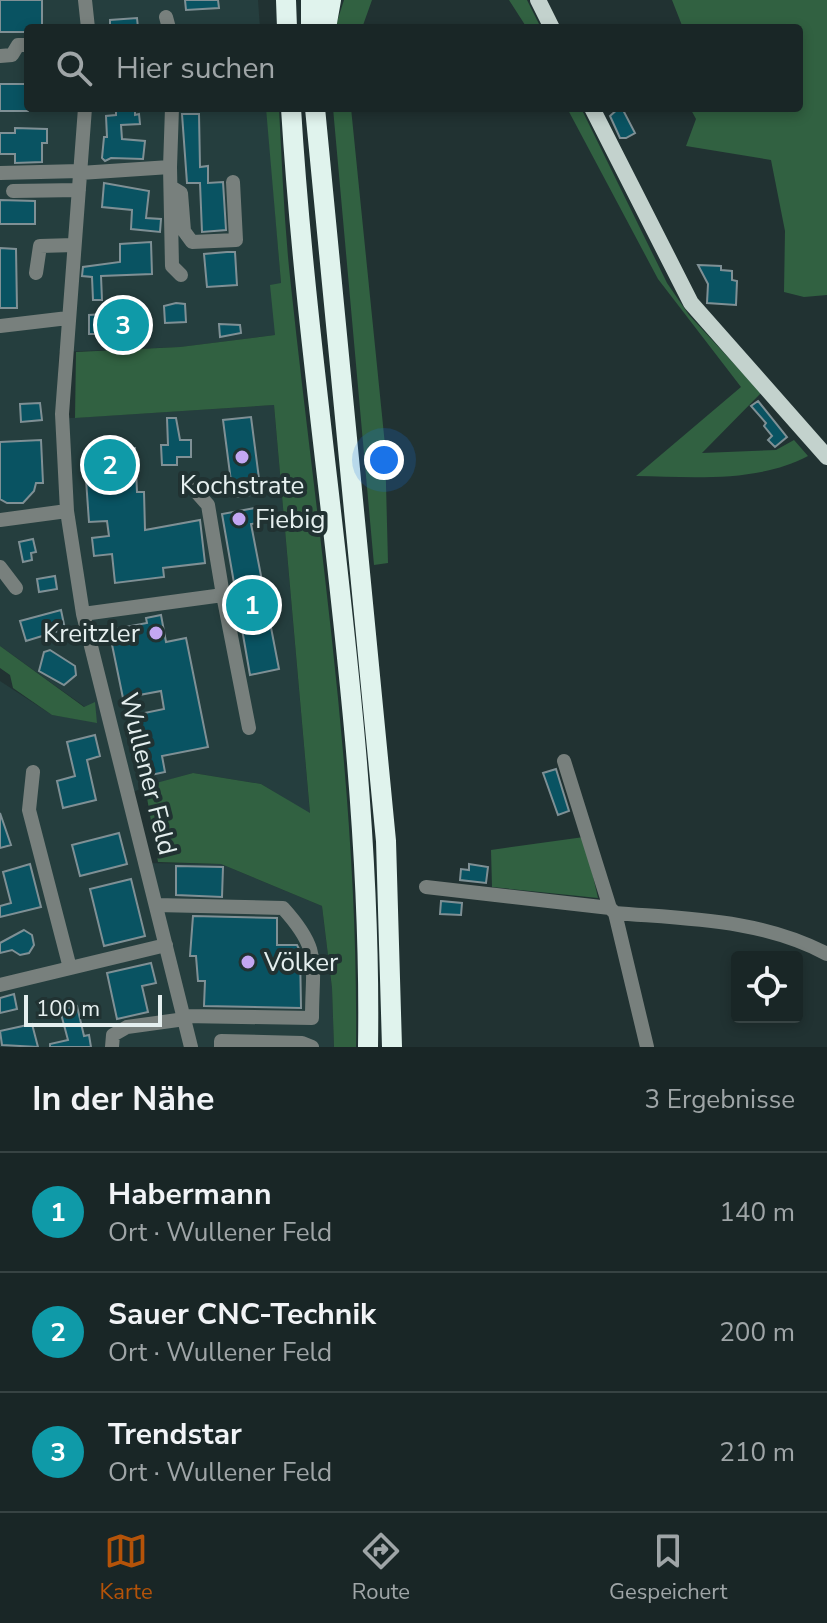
<!DOCTYPE html>
<html lang="de">
<meta charset="utf-8">
<style>
:root{--surface:#192626;--page:#222e2e;--text:#f1f3f6;--muted:#9fa5a7;--line:#374343;--accent:#b45309}
body{margin:0;font-family:"Nunito Sans",sans-serif;background:var(--page);color:var(--text)}
.controls{position:absolute;right:24px;bottom:24px;display:grid;overflow:hidden;border-radius:8px;box-shadow:0 4px 12px #0003}
.controls button{width:72px;height:72px;display:grid;place-items:center;padding:0;border:0;border-bottom:2px solid var(--line);background:var(--surface);color:var(--text);font:40px sans-serif}
.scale{position:absolute;left:24px;bottom:20px;width:138px;box-sizing:border-box;padding-left:8px;border:4px solid #e5efef;border-top:0;font-size:22px;line-height:28px;white-space:nowrap;color:#e5efef;-webkit-text-stroke:6px #213232;paint-order:stroke}
.you{position:absolute;left:384px;top:460px;width:28px;height:28px;margin:-20px;border:6px solid #fff;border-radius:50%;background:#1a73e8;box-shadow:0 0 0 12px #1a73e833}
.badge{display:grid;place-items:center;width:52px;height:52px;border-radius:50%;background:var(--accent);color:#fff;font-size:26px;font-weight:700}
.pin{position:absolute;translate:-50% -50%;border:4px solid #fff;box-shadow:0 2px 8px #0006}
.list{margin:0;padding:0;list-style:none}
h2{display:flex;justify-content:space-between;align-items:center;height:104px;margin:0;padding:0 32px;font-size:34px}
h2 small{font-size:26px;font-weight:400;color:var(--muted)}
.list li{display:grid;grid-template-columns:52px 1fr auto;gap:24px;align-items:center;box-sizing:border-box;height:120px;padding:0 32px;border-top:2px solid var(--line)}
.list b{display:block;font-size:30px;white-space:nowrap}
.list p{margin:0;font-size:26px;white-space:nowrap;color:var(--muted)}
.list em{font-size:26px;font-style:normal;color:var(--muted)}
.icon{flex:none;width:44px;height:44px;fill:none;stroke:currentColor;stroke-width:2;stroke-linecap:round;stroke-linejoin:round}
.map{position:relative;flex:none;width:827px;height:1047px;overflow:hidden}
.search{position:absolute;background:var(--surface);box-shadow:0 4px 12px #0003;left:24px;right:24px;top:24px;height:88px;display:flex;align-items:center;gap:20px;box-sizing:border-box;padding:0 28px;border-radius:8px;color:var(--muted);font-size:30px}
.sheet{height:464px;background:var(--surface)}
nav{display:flex;justify-content:space-around;align-items:center;box-sizing:border-box;height:112px;border-top:2px solid var(--line);background:var(--surface);font-size:22px;color:var(--muted)}
nav a{display:grid;justify-items:center;gap:4px}
nav .on{color:var(--accent)}
.map>svg:first-child{display:block}
</style>
<div class="map">
<svg width="827" height="1047" viewBox="0 0 827 1047">
<rect width="100%" height="100%" fill="#213232"/>
<path fill="#253e3e" d="M0 0H258L260 28H28V108H267L281 284 275 335 180 347 59 352 56 419 274 405 310 814 261 784 193 773 144 787 123 797 138 863 221 864 322 906 332 988 334 1047H0V681L52 715 97 722 85 707 0 646Z"/>
<path fill="#316141" d="M344 0H372L362 28H335Z
M509 0H527L541 28H527Z
M672 0H827V295L804 297 784 292 785 231 771 160 686 146 696 119 690 108H799V28H683Z
M266 108H279C282 164 284 221 290 277 317 533 359 789 356 1047H334L332 988 322 906 221 864 158 862 145 786 193 773 261 784 310 813 274 405 75 418 76 352 180 347 275 335 270 285 281 283Z
M333 108H351L385 445 388 563 374 565Z
M567 108H581L667 283 689 315 761 393 702 453 776 450 794 440 808 456C757 483 692 477 636 476L741 387 658 279Z
M0 646 84 707 95 702 97 723 52 715 13 688 10 675 0 668Z
M584 837 598 898 492 887 491 850Z"/>
<path fill="#095362" stroke="#7f9095" stroke-width="2" d="M0 0H42V28H28V32H0Z
M185 0H218L219 8 186 10Z
M137 18 138 28H110V20Z
M0 84H28V111H0Z
M116 108H135V115L139 114 140 124 121 125 122 139 145 141 143 159 111 158 105 161 102 158 104 137H107L106 116 116 115Z
M619 108H622L635 133 626 138H620L610 116Z
M182 114H199L200 167 208 166V183L223 182 226 230 202 232 200 183H187Z
M15 128 47 129V143H42V162L15 163V154H0V133H15Z
M104 183 149 191 146 218 161 219 160 232 131 229 132 210 102 207Z
M0 200 35 201V224H0Z
M151 242 152 274 101 276 102 300H93L92 277 82 276 83 267 120 262V244Z
M0 248 16 249 17 308H0Z
M227 252H235L237 285 207 287 204 254Z
M698 265 721 266V270L732 271V280L737 281 736 305 707 303 708 284Z
M176 303 185 304 186 322 165 323 164 306Z
M105 314 140 315 141 340 106 342V334H89V315Z
M219 324 240 325 241 333 220 337Z
M758 401 787 437 775 447 768 440 772 436 764 426 766 423 751 406Z
M40 403 42 420 21 422 20 404Z
M251 417 261 494 233 497 223 420Z
M167 418H176L180 440H191V457H177V465H162L161 445H168Z
M41 440 43 483H36L34 491 23 503H7L0 499V442Z
M135 448 137 492H144L145 530 200 520 205 563 163 568 164 577 115 583 112 554 94 556 92 538 109 536 107 521 89 522 84 451Z
M255 508 257 523 251 524 279 669 250 675 222 514Z
M33 539 36 552 31 553 32 560 23 562 19 542Z
M55 576 57 589 39 592 37 579Z
M61 610 65 629 26 641 20 621Z
M161 615 166 642 186 638 208 747 162 756 165 772 141 777 130 716 164 709 161 691 123 698 109 630 147 623 146 618Z
M50 650 75 666 76 675 64 685 39 671 44 652Z
M95 735 100 756 87 760 96 800 63 808 57 781 75 776 67 742Z
M556 769 569 811 558 815 543 773Z
M0 813 11 845 0 848Z
M119 833 127 864 80 876 72 845Z
M30 864 41 907 0 917V906L11 903 3 872Z
M469 864 488 867 486 883 460 880 461 869 469 870Z
M176 866 223 867 222 897 176 895Z
M131 879 145 936 104 946 90 889Z
M441 901 462 903 461 915 440 914Z
M193 916 277 918V945H297L300 951 301 1008 204 1006 205 981H198L196 956H190Z
M24 930 32 935 34 945 29 953 20 955 12 950 0 953V943Z
M151 963 156 983 142 986 148 1012 117 1019 107 973Z
M14 994 17 1009 0 1013V998Z
M77 1006 84 1036 89 1035 91 1047H50V1044L68 1040 60 1010Z
M32 1024 38 1047 2 1045 0 1031Z"/>
<g fill="none" stroke-linecap="round" stroke-linejoin="round">
<path stroke="#78807d" stroke-width="14" d="M85 0 88 28
M166 17 169 28
M0 56 12 55 18 45H28
M85 108 62 414 67 511 83 614 191 1047
M170 167 172 108
M0 173 80 171
M80 173 170 167 172 266 181 275
M171 187 181 193 184 231 192 242 236 240 233 182
M13 191 79 190
M36 273 40 246 74 245
M0 326 68 318
M0 520 67 511
M0 567 16 588
M223 595 249 728
M83 614 223 595 208 505 192 487
M564 761 610 908
M33 772 29 810 70 968
M426 887 610 908 615 913C688 919 761 919 827 954
M156 905 283 908C322 951 312 962 312 1018L184 1016
M615 913 647 1047
M0 985 166 945
M112 1047 113 1035 127 1027 185 1019
M221 1047V1041L302 1043 312 1047"/>
<path stroke="#c3d2cd" stroke-width="16" d="M538 0 552 28
M592 108 691 303 827 457"/>
<path stroke="#e0f3ed" stroke-width="20" d="M286 0 287 28
M311 0V28
M326 28 331 0
M291 108C310 421 373 733 368 1047
M315 108 386 841 392 1047"/>
</g>
<g fill="#c3a7f2" stroke="#213232" stroke-width="3">
<circle cx="242" cy="457" r="8"/>
<circle cx="239" cy="519" r="8"/>
<circle cx="156" cy="633" r="8"/>
<circle cx="248" cy="962" r="8"/>
</g>
<g text-anchor="middle" dominant-baseline="central" stroke-width="8" stroke-linejoin="round" paint-order="stroke">
<g font-size="26" fill="#e5efef" stroke="#213232" text-anchor="start">
<text x="242" y="485" text-anchor="middle">Kochstrate</text>
<text x="255" y="519">Fiebig</text>
<text x="140" y="633" text-anchor="end">Kreitzler</text>
<text x="264" y="962">Völker</text>
</g>
<g font-size="26" fill="#e5efef" stroke="#213232">
<text transform="translate(148 774) rotate(76)">Wullener Feld</text>
</g>
</g>
</svg>
<div class="controls">
<button><svg class="icon" aria-label="locate" viewBox="0 0 24 24"><circle cx="12" cy="12" r="6"/><path d="M12 2v4M12 18v4M2 12h4M18 12h4"/></svg></button>
</div>
<div class="scale">100 m</div>
<div class="you"></div>
<div class="pin badge" style="left:252px;top:605px;background:#0f9aa8">1</div>
<div class="pin badge" style="left:110px;top:465px;background:#0f9aa8">2</div>
<div class="pin badge" style="left:123px;top:325px;background:#0f9aa8">3</div>
<div class="search"><svg class="icon" aria-label="search" viewBox="0 0 24 24"><circle cx="10" cy="10" r="6"/><path d="M15 15l6 6"/></svg>Hier suchen</div>
</div>
<section class="sheet">
<h2>In der Nähe<small>3 Ergebnisse</small></h2>
<ul class="list">
<li><span class="badge" style="background:#0f9aa8">1</span><div><b>Habermann</b><p>Ort · Wullener Feld</p></div><em>140 m</em></li>
<li><span class="badge" style="background:#0f9aa8">2</span><div><b>Sauer CNC-Technik</b><p>Ort · Wullener Feld</p></div><em>200 m</em></li>
<li><span class="badge" style="background:#0f9aa8">3</span><div><b>Trendstar</b><p>Ort · Wullener Feld</p></div><em>210 m</em></li>
</ul>
</section>
<nav>
<a class="on"><svg class="icon" aria-label="map" viewBox="0 0 24 24"><path d="M3 6l6-2 6 2 6-2v14l-6 2-6-2-6 2zM9 4v14M15 6v14"/></svg>Karte</a>
<a><svg class="icon" aria-label="directions" viewBox="0 0 24 24"><path d="M12 3l9 9-9 9-9-9zM9 14v-3h6M13 9l2 2-2 2"/></svg>Route</a>
<a><svg class="icon" aria-label="saved" viewBox="0 0 24 24"><path d="M7 4h10v16l-5-4-5 4z"/></svg>Gespeichert</a>
</nav>
